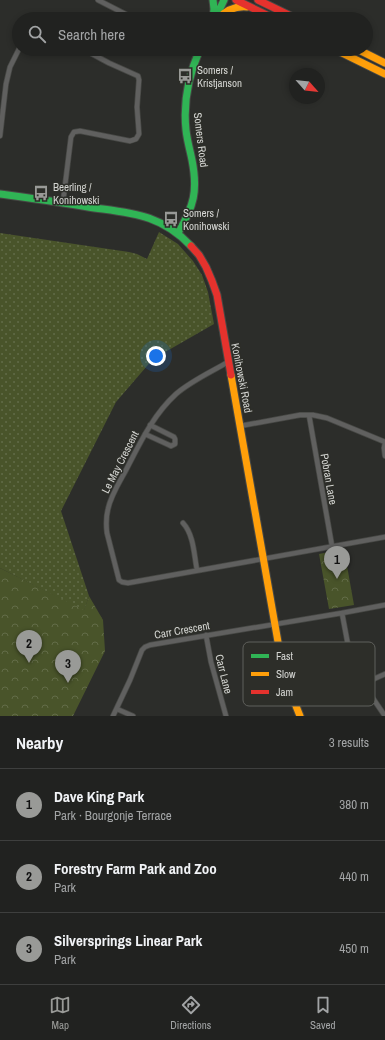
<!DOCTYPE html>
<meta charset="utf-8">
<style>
:root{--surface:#212220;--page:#292a29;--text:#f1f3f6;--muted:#a2a4a5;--line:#3e3f3e;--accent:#999a97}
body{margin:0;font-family:"Archivo Narrow",sans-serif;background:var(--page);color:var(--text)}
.compass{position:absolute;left:289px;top:68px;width:36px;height:36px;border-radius:50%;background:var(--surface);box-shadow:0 2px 6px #0003;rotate:117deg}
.you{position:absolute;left:156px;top:356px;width:14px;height:14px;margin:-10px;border:3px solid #fff;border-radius:50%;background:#1a73e8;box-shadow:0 0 0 6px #1a73e833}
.badge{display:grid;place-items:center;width:26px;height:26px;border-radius:50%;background:var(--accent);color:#111;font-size:13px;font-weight:700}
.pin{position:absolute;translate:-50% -33px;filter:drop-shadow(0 1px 2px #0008)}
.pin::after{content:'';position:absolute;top:21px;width:14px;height:12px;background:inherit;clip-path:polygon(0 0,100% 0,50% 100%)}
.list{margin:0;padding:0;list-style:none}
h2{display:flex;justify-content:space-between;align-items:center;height:52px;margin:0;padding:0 16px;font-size:17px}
h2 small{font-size:13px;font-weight:400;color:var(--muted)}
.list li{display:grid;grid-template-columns:26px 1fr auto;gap:12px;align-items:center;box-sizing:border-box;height:72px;padding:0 16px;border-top:1px solid var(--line)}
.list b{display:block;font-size:15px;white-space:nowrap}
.list p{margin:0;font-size:13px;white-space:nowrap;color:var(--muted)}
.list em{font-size:13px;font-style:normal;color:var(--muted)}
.icon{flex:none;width:22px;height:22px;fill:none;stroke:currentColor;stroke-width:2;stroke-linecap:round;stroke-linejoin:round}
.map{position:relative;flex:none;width:385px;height:716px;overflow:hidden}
.search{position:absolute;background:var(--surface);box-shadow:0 2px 6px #0003;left:12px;right:12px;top:12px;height:44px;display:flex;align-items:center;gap:10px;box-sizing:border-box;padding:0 14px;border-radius:22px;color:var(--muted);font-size:15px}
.sheet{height:268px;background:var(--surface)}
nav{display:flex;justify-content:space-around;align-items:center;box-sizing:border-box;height:56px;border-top:1px solid var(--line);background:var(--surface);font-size:11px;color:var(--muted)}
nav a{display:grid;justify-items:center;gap:2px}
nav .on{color:var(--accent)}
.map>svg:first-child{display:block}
</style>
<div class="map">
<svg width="385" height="716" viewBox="0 0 385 716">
<defs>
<pattern id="grass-dots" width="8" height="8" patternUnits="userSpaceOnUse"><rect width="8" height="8" fill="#49542a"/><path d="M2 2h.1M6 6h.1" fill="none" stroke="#626c48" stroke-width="1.8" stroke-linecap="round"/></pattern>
<pattern id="park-crowns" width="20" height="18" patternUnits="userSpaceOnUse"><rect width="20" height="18" fill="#49542a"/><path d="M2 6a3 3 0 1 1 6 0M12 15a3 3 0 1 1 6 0" fill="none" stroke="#626c48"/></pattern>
</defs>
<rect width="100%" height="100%" fill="#2c2d2a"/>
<path fill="url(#grass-dots)" d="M159 232 178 244 193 261 202 275 208 292 214 324 153 359 116 402 61 511 89 596 84 611 0 568V233L129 252 137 254 147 259Z"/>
<path fill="url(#park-crowns)" d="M344 549 354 605 329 609 319 554Z
M0 568 84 610 89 596 103 620 105 651 73 716H0Z"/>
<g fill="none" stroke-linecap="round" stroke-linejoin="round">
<g stroke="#474845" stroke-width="6">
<path id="street" d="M98 0 135 19
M0 136 6 84 10 67 19 49
M63 202 71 137 74 132 80 131 130 141 136 139 139 134 137 107 139 80 138 76 109 63 83 49
M228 362C211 372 191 381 176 394 153 415 140 443 126 470 119 483 111 495 108 509 106 517 106 525 107 533L119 580 122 582 128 583 385 537
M309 415 332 546
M240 426 300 415H313L327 418 385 442
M145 434 169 445 171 446 175 444V439L174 437 150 425
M385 443 384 448 385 456
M183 523C194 535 194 555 197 570
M342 613 385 605
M206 635 211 662 226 716
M364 685 367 682 385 674
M117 709 133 716
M113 716 130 680 142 650 145 647 150 645 342 613 351 661 355 672 385 716"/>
</g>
<g stroke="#474845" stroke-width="9">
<path id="fast" d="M213 0 214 9 213 18
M215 19 224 0
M0 194C29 198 59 202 88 207 129 213 160 213 191 246
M178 233C194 206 198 191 192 160 190 150 187 140 186 130 183 102 189 74 200 49"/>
</g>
<g stroke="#474845" stroke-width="9">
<path id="slow" d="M218 19C226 10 235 6 247 7
M334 49 385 74
M357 49 385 63
M231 375 284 676 300 716"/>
</g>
<g stroke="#474845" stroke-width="9">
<path id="jam" d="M236 0 275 19
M258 0 297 19
M191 246 199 255 206 267 212 281 217 295 231 375"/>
</g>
<use href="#street" stroke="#60605f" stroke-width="4.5"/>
<use href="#fast" stroke="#30b455" stroke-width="7"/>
<use href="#slow" stroke="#ff9f0a" stroke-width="7"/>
<use href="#jam" stroke="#e5322d" stroke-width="7"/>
</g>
<defs>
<g id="bus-bare" transform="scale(1.2)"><path d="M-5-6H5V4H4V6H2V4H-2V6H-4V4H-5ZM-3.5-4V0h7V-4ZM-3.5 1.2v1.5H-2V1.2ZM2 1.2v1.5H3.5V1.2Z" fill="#999a97" stroke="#2d2e29" stroke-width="2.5" paint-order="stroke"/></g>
</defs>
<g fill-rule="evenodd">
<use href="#bus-bare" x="185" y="76"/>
<use href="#bus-bare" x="41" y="193"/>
<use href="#bus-bare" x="171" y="219"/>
</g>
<g text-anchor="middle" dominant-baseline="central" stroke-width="3" stroke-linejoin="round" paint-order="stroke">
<g font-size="11" fill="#d4d5d2" stroke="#2d2e29" text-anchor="start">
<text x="197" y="70">Somers /<tspan x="197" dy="13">Kristjanson</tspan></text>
<text x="53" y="187">Beerling /<tspan x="53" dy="13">Konihowski</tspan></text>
<text x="183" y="213">Somers /<tspan x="183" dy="13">Konihowski</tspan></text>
</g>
<g font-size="11" fill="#d4d5d2" stroke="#2d2e29">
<text transform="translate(201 140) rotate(83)">Somers Road</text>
<text transform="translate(242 378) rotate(79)">Konihowski Road</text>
<text transform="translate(120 462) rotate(-63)">Le May Crescent</text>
<text transform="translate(329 479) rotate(80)">Pobran Lane</text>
<text transform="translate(182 630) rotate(-10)">Carr Crescent</text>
<text transform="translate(224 674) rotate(76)">Carr Lane</text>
</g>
</g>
<rect x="243" y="642" width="132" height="64" rx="6" fill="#2d2e29" stroke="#5f605c" stroke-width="1"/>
<rect x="251" y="654" width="18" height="4" fill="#30b455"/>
<rect x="251" y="672" width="18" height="4" fill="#ff9f0a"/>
<rect x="251" y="690" width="18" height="4" fill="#e5322d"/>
<g font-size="11" fill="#d4d5d2">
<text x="276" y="660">Fast</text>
<text x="276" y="678">Slow</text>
<text x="276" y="696">Jam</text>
</g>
</svg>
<svg class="compass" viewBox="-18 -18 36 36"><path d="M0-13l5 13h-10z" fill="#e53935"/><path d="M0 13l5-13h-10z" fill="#a2a4a5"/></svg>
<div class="you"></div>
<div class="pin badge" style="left:337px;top:579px">1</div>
<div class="pin badge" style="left:29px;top:663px">2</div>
<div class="pin badge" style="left:68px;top:683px">3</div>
<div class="search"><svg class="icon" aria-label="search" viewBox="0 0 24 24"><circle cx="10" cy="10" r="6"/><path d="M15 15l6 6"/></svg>Search here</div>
</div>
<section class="sheet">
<h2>Nearby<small>3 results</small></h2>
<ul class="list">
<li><span class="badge">1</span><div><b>Dave King Park</b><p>Park · Bourgonje Terrace</p></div><em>380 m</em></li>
<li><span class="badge">2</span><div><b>Forestry Farm Park and Zoo</b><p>Park</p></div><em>440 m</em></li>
<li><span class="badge">3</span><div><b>Silversprings Linear Park</b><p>Park</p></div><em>450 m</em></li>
</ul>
</section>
<nav>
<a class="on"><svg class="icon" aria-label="map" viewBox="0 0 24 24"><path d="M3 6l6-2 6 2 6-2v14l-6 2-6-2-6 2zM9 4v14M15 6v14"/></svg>Map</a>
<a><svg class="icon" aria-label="directions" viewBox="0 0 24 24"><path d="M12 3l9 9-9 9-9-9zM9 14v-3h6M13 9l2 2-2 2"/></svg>Directions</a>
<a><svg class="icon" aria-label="saved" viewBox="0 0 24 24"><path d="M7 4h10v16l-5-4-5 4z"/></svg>Saved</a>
</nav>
